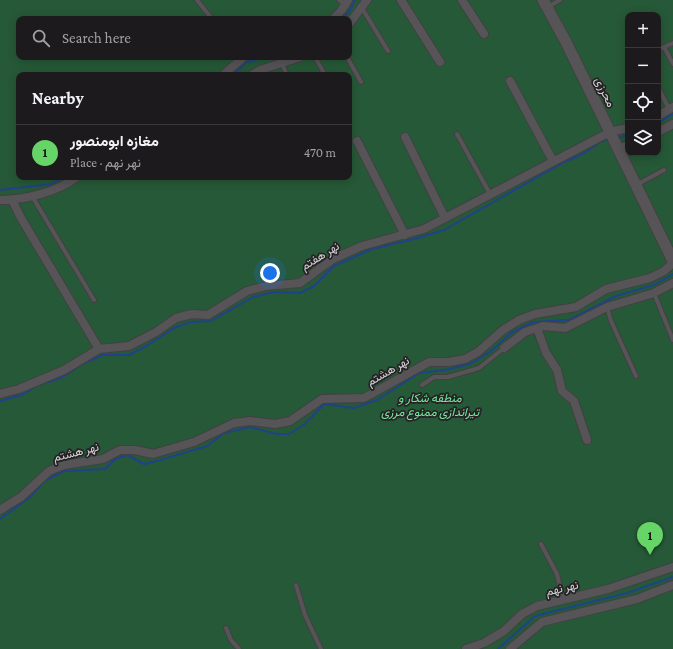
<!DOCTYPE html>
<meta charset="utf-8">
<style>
:root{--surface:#1c1a1c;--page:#292729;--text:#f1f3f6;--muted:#a0a1a3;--line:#3a383b;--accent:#66d466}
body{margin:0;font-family:"Crimson Pro",Vazirmatn,serif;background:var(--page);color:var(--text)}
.controls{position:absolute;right:12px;top:12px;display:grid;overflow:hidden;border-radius:8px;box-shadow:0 2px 10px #0003}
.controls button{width:36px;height:36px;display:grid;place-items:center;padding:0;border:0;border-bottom:1px solid var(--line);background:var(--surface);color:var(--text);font:20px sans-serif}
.you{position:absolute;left:270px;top:273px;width:14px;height:14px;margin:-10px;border:3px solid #fff;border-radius:50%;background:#1a73e8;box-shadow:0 0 0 6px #1a73e833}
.badge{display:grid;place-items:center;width:26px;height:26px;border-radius:50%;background:var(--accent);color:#111;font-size:13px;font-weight:700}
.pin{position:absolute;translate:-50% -33px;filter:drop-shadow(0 1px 2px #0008)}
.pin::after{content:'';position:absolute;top:21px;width:14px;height:12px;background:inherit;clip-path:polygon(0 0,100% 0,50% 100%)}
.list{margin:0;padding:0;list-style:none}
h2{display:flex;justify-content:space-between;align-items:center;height:52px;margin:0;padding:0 16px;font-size:17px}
h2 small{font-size:13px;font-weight:400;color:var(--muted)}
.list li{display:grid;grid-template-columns:26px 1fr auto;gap:12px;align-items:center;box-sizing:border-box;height:56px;padding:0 16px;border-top:1px solid var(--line)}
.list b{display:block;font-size:15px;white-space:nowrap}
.list p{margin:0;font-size:13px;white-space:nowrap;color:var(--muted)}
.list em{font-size:13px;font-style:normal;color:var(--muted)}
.icon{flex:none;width:22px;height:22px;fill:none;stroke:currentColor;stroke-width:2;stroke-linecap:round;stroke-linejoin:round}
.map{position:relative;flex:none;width:673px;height:649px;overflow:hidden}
.search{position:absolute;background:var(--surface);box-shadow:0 2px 10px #0003;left:16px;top:16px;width:336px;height:44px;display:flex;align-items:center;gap:10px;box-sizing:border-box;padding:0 14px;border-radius:8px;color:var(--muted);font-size:15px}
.panel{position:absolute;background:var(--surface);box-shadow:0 2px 10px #0003;left:16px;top:72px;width:336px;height:108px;border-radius:8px}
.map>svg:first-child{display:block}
</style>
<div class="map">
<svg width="673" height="649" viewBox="0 0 673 649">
<rect width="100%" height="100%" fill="#262326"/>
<path fill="#265937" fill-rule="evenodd" d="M0 0H673V649H0ZM628 15H658V153H628ZM19 19H349V57H19ZM19 75H349V177H19Z"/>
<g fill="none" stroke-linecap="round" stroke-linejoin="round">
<path stroke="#204288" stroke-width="2" d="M341 19 349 12 355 0
M233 75 247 62 266 57
M658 123 673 114
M618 138 628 135
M0 190 52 184 62 177
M0 401 22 395 38 385 61 378 82 364 103 355H129L148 345 174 328 190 322 211 321 253 297 274 292 300 293 314 286 334 266 372 249 418 238 444 230 564 162 581 155 602 141 609 139
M0 519 30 497 44 481 64 471 105 469 115 459 127 455 144 464 160 460 207 446 224 433 250 427 276 434H289L305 424 324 404 354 408 377 400 419 373 445 370 470 364 490 352 511 333 533 322 569 320 616 296 654 285 673 274
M498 649 535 616 627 593 673 577"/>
<g stroke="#424042" stroke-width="6">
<path id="lane" d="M197 0 212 19
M339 0 345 5
M548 7 560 0
M362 8 388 51
M673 43 664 47 673 64
M658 50 664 47
M315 57 325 75
M347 57 361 82
M282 64 287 75
M658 87 669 109
M457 134 490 194
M636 185 664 170
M32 196 94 300
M654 293 673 340
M607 307 611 321 636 376
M422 385 434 377H448L479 368 504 348
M541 544 557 574 563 600
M296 585 305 615 321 649
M226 628 231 640 239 649"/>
</g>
<g stroke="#424042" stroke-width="10">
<path id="street" d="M401 0 440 62
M462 0 484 34
M333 19 341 11 348 0
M349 24 367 0
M223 75 244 57
M252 75 260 70 300 57
M510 81 553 161
M658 116 673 107
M658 132 673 124
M405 137 445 218
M357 141 405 235
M618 149 628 145
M0 200C25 200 57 192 77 177
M12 200 21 218 99 349
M537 328 546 353 557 370 562 391 574 401 587 440
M504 348 525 332 543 326 565 328 607 307 654 293 673 283
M0 394 19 389 64 370 99 349 129 346 156 332 176 318 192 314 208 315 247 291 266 286 300 283 333 259 362 246 424 229 610 132 628 128
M0 510 21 497 49 471 64 465 103 459 120 450H135L153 454 194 442 234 423 250 421 275 424 290 421 322 399 364 398 429 362H449L465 359 478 352 503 330 519 320 535 314 576 307 606 289 650 278 664 271 673 263
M466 649 484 643 504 631 522 614 537 606 608 589 673 567
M510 649 542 622 637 599 673 585"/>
</g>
<g stroke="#424042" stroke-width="13">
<path id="secondary" d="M543 0 566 42 673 261"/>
</g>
<use href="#lane" stroke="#575457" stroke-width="4"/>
<use href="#street" stroke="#575457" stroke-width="8"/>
<use href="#secondary" stroke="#575457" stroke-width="11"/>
</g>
<g text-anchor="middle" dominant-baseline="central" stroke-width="3.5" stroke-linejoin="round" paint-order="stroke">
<g font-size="12" fill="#d3d1d3" stroke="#262326">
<text transform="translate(605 92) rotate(64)">محرزی</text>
<text transform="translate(320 256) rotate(-32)">نهر هفتم</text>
<text transform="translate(388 371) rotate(-30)">نهر هشتم</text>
<text transform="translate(76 452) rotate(-14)">نهر هشتم</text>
<text transform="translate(562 588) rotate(-13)">نهر نهم</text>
</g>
<g font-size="12" font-style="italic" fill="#74e99b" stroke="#262326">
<text x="430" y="398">منطقه شکار و<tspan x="430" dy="14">تیراندازی ممنوع مرزی</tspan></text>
</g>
</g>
</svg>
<div class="controls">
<button>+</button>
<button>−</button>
<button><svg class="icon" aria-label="locate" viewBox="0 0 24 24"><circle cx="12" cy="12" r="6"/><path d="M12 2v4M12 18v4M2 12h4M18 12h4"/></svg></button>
<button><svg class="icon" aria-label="layers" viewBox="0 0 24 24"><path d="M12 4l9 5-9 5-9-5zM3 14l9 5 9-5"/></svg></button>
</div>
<div class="you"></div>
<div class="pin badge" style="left:650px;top:555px">1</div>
<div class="search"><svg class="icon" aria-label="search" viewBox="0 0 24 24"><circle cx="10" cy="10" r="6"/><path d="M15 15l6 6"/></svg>Search here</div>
<section class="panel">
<h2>Nearby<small></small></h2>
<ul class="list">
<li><span class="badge">1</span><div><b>مغازه ابومنصور</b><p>Place · نهر نهم</p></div><em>470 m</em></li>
</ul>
</section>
</div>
